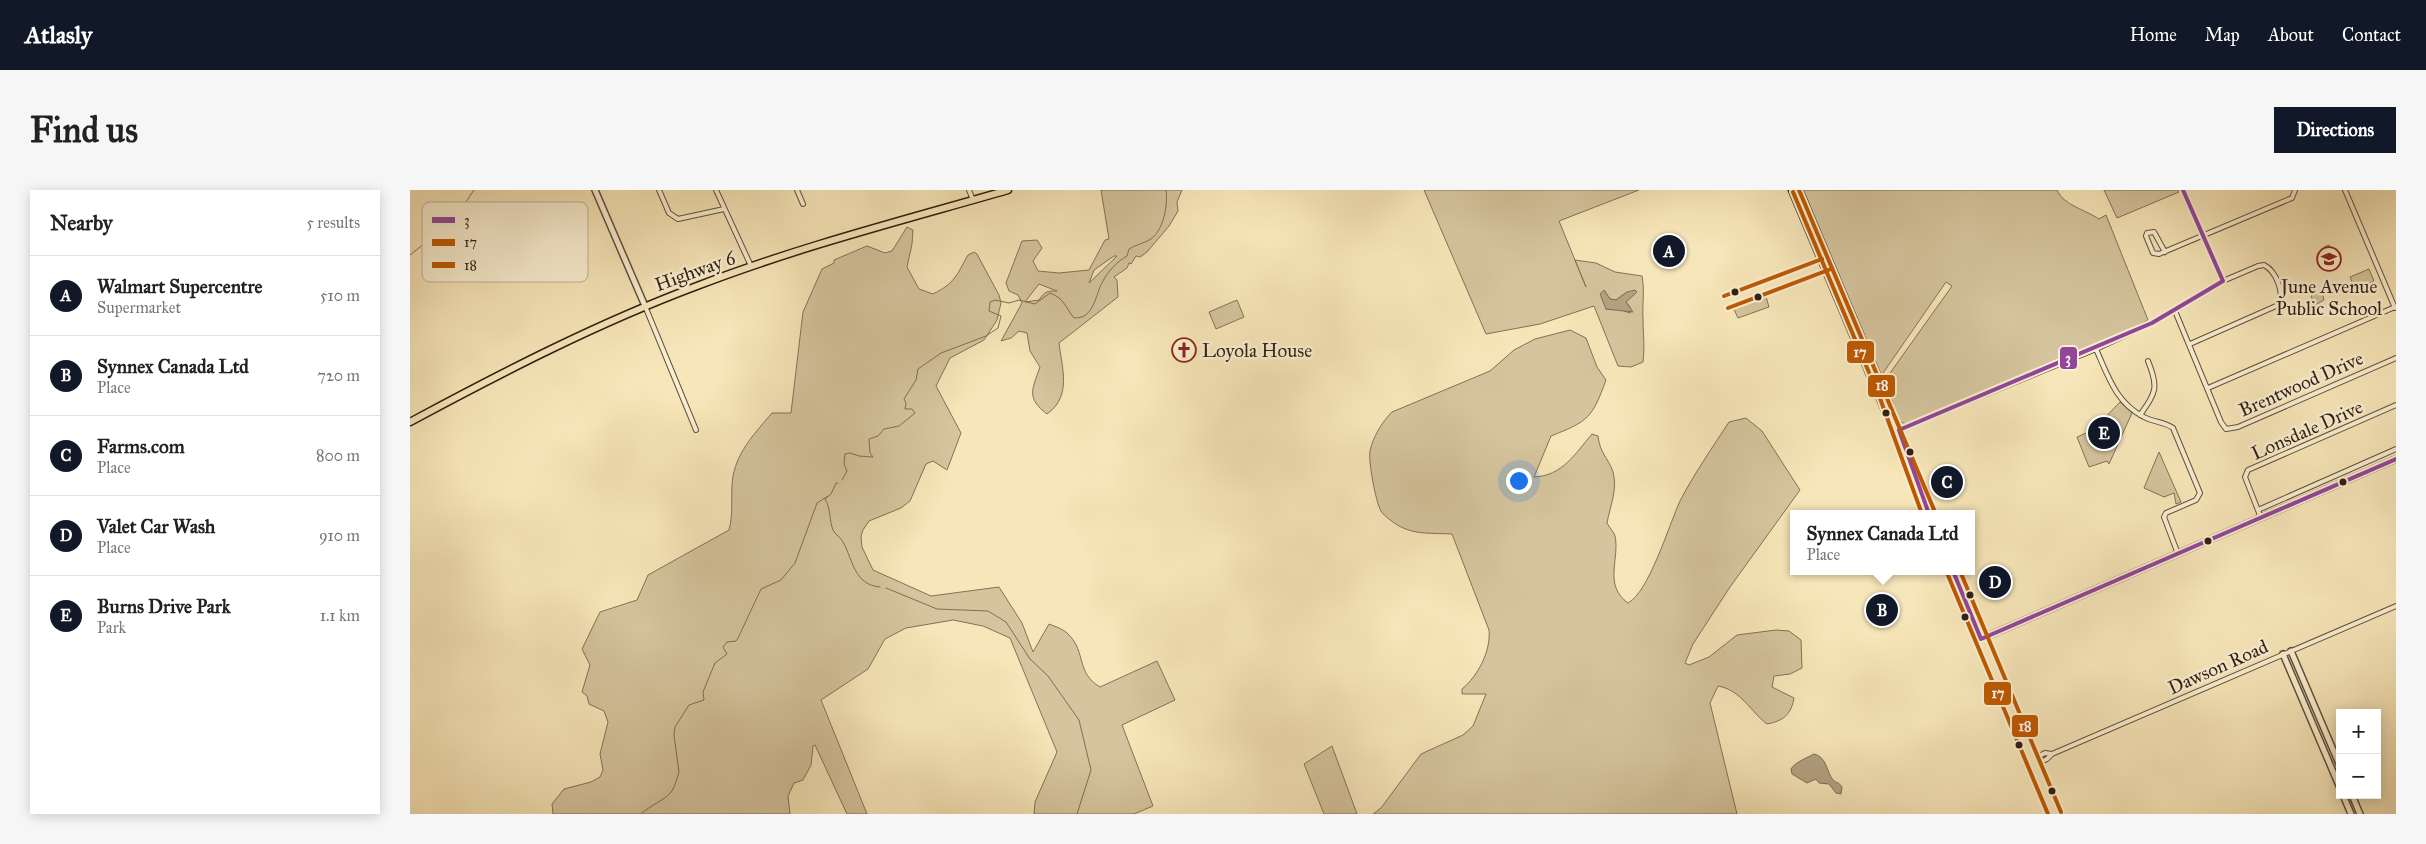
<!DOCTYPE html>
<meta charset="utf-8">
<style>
:root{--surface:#fff;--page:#f6f6f6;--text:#222;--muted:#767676;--line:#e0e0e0;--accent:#111827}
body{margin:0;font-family:"IM FELL Great Primer",serif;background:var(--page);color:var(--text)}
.controls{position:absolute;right:15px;bottom:15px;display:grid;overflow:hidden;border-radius:0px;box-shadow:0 2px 12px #0003}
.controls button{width:45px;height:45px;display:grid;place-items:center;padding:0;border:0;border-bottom:1px solid var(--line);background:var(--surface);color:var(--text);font:25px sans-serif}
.you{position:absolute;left:1108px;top:290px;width:18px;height:18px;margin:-12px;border:4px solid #fff;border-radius:50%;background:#1a73e8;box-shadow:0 0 0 8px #1a73e833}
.badge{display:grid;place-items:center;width:32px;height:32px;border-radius:50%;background:var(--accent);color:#fff;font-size:16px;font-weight:700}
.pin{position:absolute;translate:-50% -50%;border:2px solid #fff;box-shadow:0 1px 5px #0006}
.popup{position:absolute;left:1380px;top:320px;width:185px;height:65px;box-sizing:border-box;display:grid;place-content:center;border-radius:0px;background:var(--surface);filter:drop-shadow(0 1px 4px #0005);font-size:16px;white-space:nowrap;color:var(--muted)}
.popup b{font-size:19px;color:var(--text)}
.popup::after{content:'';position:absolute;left:50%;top:100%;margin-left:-10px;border:10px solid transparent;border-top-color:var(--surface)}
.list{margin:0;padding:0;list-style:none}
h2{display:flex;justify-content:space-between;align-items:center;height:65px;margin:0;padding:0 20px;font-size:21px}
h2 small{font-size:16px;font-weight:400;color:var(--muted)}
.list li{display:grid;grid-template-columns:32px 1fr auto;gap:15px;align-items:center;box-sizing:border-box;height:80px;padding:0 20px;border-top:1px solid var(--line)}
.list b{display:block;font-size:19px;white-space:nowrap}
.list p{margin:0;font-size:16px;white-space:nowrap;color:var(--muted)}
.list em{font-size:16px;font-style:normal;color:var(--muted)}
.map{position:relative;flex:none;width:1986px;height:624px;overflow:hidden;border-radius:0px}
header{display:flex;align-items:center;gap:30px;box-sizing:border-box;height:70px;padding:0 25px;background:var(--accent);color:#fff}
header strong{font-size:24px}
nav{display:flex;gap:28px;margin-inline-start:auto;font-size:18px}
.intro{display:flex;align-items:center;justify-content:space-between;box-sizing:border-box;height:120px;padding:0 30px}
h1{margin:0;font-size:35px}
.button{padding:12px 22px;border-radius:0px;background:var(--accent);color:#fff;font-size:18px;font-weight:700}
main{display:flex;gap:30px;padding:0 30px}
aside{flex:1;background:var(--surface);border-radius:0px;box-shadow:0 2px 12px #0003}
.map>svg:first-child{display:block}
</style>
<header>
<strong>Atlasly</strong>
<nav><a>Home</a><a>Map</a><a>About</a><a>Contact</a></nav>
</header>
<div class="intro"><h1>Find us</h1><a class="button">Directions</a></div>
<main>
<aside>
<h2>Nearby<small>5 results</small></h2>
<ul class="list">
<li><span class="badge">A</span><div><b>Walmart Supercentre</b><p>Supermarket</p></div><em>510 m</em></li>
<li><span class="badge">B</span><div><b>Synnex Canada Ltd</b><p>Place</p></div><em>720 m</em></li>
<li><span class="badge">C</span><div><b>Farms.com</b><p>Place</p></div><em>800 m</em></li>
<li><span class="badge">D</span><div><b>Valet Car Wash</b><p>Place</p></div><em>910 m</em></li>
<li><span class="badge">E</span><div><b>Burns Drive Park</b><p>Park</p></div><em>1.1 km</em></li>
</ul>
</aside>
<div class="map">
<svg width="1986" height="624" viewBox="0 0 1986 624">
<rect width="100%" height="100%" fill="#f7e6b9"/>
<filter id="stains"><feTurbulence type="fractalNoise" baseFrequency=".004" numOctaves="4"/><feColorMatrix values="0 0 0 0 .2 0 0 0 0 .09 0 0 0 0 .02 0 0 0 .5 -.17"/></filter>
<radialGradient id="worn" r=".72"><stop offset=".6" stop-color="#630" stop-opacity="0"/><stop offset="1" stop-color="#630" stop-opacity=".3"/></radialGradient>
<path fill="#d5c49d" stroke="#827258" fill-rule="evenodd" d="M691 0H772L767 12 768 21 759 36 737 62 730 67 726 66 721 74 719 73 717 78 704 87 707 90 708 107 649 153C652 179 662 206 637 224 616 208 622 200 630 177L620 161 617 143 609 141 601 148 591 151 612 113 608 105 599 101 596 93 612 51 627 50 632 58 623 71 628 81 649 83 679 80 695 50 699 49ZM704 66H707L679 93 684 80ZM629 94 647 101C637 101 635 101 629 110L615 112Z
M1014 0H1229L1149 31 1176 97 1165 70 1186 73 1205 82 1232 86C1235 102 1232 113 1233 129 1233 144 1235 157 1233 172L1221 177 1208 176 1184 116 1130 134 1076 144ZM1194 100 1200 109 1206 110 1217 102 1216 112 1220 117V123L1208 119H1196Z
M1393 0H1647C1653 15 1676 20 1689 29L1696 25 1738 130 1721 139 1496 234 1488 231 1473 193 1542 96 1536 92 1471 186Z
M1694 0H1769V2L1707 28Z
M497 37 503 40 502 54 497 77 509 99 523 104C545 93 546 86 558 65L564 62 567 64 589 105 591 113 587 130 574 150 540 168 526 196 551 243 537 280 523 271 516 274 500 311 491 318 459 331 453 340 451 346 452 357 463 380 521 406 589 397 612 433 623 462 639 434C646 437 654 439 659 445 676 462 666 483 690 497L747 471 765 510 712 535 743 616 724 624H624L625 612 647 562 600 448 573 436 543 430 496 438 475 449 458 479 411 510 457 624H437L405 555 403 556 401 575 393 590 384 593 378 606 380 624H143L142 614 154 599 181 592 190 587 193 580 190 564 198 532 194 521 179 514 177 506 172 502 180 475 172 459 190 422 227 410 238 385 319 340C324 322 320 304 323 286 328 260 346 242 362 223H381L393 122 412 79 424 73V70L457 56 475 63 482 61Z
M1919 55 1926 69 1919 76 1914 73 1911 67 1917 61 1914 57Z
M1959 79 1964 91 1945 99 1940 87Z
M1907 101 1912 102 1914 110 1905 115 1901 106Z
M1355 103 1359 117 1328 128 1323 117Z
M827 110 834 127 806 139 799 122Z
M1160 140 1176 148 1187 177 1196 190C1182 228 1179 231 1141 246L1124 287C1152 286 1165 264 1182 244L1188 246C1190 264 1198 267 1203 282 1208 299 1200 316 1197 333 1199 337 1204 342 1205 346 1210 369 1193 395 1218 413 1239 402 1259 335 1270 311 1284 284 1302 258 1319 232L1336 228 1352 241 1390 300 1320 397 1283 454 1275 473 1279 475 1299 467 1327 445 1366 440 1379 441 1391 450 1392 478 1380 484 1364 486 1362 497 1384 508C1381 525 1373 531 1357 534 1340 521 1331 500 1308 496L1300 513 1327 624H963L971 618 1011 564 1053 545 1063 536 1076 504H1052V499C1068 486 1081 461 1079 440L1042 344C1024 343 1005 345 989 336 984 333 974 326 971 321 966 313 958 271 960 261 963 247 972 232 982 222L1080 181 1104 160 1125 149Z
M1710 212 1722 223 1699 274 1697 271 1679 277 1667 247 1683 240Z
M1749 262 1771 312 1766 314 1764 303 1754 307 1734 298Z
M922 556 947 624H914L894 574Z"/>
<path fill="#b3a281" stroke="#7e6e55" d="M1194 100 1200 109 1206 110 1217 102 1225 100 1227 102 1216 112 1223 122 1196 119 1190 104Z
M1404 564C1417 567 1416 581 1423 590 1426 593 1429 592 1432 597L1431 604 1426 603 1419 594 1409 593 1406 589 1397 593 1382 584 1381 579C1385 572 1397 568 1404 564Z"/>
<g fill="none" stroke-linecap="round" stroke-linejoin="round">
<path stroke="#7e6e55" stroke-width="1" d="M0 65C24 46 48 26 64 0
M432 290 437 281 434 274 435 264 440 263 449 266 463 267 460 263 459 249 468 246 474 239 489 236 505 223 502 219H495L496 213 494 209 506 190 508 179 531 163 576 146 588 138 591 126 579 121 580 112 585 110 599 113 609 110 625 114 640 103C655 109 655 117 664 128 685 129 685 104 693 91 698 81 708 71 717 66L719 59C725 55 735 53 741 49 754 39 758 15 756 0
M428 293H426L421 304 415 309C421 319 419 330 423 340 425 345 431 347 433 352 443 370 444 395 470 397
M476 398 527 419 578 421 596 432 620 469 638 486 669 530 681 580 667 624
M231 624C239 616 257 609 262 601 265 596 267 588 269 582L264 545 265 537 279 515 294 510 293 502 305 473 317 464 313 457 317 452 326 451 328 448 351 399 371 390 385 373 407 313 418 306"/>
<g stroke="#61513c" stroke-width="6">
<path id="minor" d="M249 0 259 23 268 29 314 19
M306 0 341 76
M387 0 393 14
M559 0 563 10
M1773 0 1813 91
M1935 0 1985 118
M1755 62 1744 42 1737 43 1736 46 1743 63 1749 64 1882 8 1885 0
M235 116 286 240
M1765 121 1811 232 1816 239 1828 237 1986 168
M1686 159C1698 186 1706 213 1734 227 1743 232 1755 232 1763 238L1790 303 1786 310 1756 323 1754 327 1768 364
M1798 198 1985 117
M1730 225C1746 202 1749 198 1738 171
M1489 240 1686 159 1742 133 1813 91 1848 76 1854 75C1866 81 1877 106 1866 116L1780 154
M1848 320 1986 259
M1851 328 1835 287 1838 280 1986 215
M1622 570 1635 563 1642 564
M1624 575 1637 569 1642 564 1986 416"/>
</g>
<g stroke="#61513c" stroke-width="8">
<path id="tertiary" d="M185 0 235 116
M1881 461 1930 576
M1873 464 1930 598
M1933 605 1941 624
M1942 605 1950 624"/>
</g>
<g stroke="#2f1f13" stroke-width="8">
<path id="secondary" d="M1571 449 1986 269"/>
</g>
<g stroke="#2f1f13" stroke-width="9">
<path id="primary" d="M1382 0 1519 324
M1389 0 1477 209 1504 283
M0 232C93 182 188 133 287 96 388 57 494 30 598 0
M1543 381 1645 624"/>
</g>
<use href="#minor" stroke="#faefd2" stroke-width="4"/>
<use href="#tertiary" stroke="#faefd2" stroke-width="5"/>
<use href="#secondary" stroke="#faefd2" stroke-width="5.5"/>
<use href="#primary" stroke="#f7e6b9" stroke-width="6"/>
<g stroke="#faefd2" stroke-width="8">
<path id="bus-1" d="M1519 324 1489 240 1742 133 1813 91 1773 0
M1543 381 1571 449 1986 269"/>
</g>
<g stroke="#faefd2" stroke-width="8">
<path id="bus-2" d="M1383 2 1471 211 1512 324
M1318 118 1421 79
M1537 383 1638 624"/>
</g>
<g stroke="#faefd2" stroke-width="8">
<path id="bus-3" d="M1389 0 1525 322
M1314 106 1412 69
M1550 381 1651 622"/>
</g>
<use href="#bus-1" stroke="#91469b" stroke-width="4"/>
<use href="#bus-2" stroke="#bf5900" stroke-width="4"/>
<use href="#bus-3" stroke="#bf5900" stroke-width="4"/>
</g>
<defs>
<g id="school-ring" transform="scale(1.25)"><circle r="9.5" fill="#faefd2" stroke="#8f2418" stroke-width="1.5"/><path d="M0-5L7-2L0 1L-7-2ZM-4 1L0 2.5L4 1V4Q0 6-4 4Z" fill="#8f2418"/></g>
<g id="church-ring" transform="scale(1.25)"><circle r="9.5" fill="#faefd2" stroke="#8f2418" stroke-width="1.5"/><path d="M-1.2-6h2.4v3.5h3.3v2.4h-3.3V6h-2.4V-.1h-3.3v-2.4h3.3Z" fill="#8f2418"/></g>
</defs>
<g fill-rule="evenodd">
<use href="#school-ring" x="1919" y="69"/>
<use href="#church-ring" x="774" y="160"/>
</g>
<g fill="#2f1f13" stroke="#faefd2" stroke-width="2">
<circle cx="1325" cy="102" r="4.5"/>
<circle cx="1348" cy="107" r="4.5"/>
<circle cx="1476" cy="223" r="4.5"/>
<circle cx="1500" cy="262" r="4.5"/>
<circle cx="1933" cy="292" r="4.5"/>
<circle cx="1798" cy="351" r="4.5"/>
<circle cx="1560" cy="405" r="4.5"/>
<circle cx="1555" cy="427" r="4.5"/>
<circle cx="1609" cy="555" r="4.5"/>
<circle cx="1642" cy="601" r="4.5"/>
</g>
<g text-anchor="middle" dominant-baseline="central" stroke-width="5" stroke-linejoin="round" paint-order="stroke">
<g font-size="19" fill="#2f1f13" stroke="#faefd2">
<text transform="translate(285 81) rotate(-20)">Highway 6</text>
<text transform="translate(1891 194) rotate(-24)">Brentwood Drive</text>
<text transform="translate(1897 240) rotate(-24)">Lonsdale Drive</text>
<text transform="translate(1808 477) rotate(-24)">Dawson Road</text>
</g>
<g font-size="19" fill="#2f1f13" stroke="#faefd2">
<text x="1919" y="96">June Avenue<tspan x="1919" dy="22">Public School</tspan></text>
<text x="792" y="160" text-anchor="start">Loyola House</text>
</g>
</g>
<rect x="12" y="12" width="166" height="80" rx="8" fill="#faefd2" stroke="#bdb199" stroke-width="1"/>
<rect x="22" y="27" width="23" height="6" fill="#91469b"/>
<rect x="22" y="49" width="23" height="7" fill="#bf5900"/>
<rect x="22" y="72" width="23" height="6" fill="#bf5900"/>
<g font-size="14" fill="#2f1f13">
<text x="54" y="35">3</text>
<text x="54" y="57">17</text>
<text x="54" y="80">18</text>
</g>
<g stroke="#faefd2" stroke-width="2">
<rect x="1436" y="150" width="29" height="24" rx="5" fill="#bf5900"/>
<rect x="1649" y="156" width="19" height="24" rx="5" fill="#91469b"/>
<rect x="1457" y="184" width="29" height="24" rx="5" fill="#bf5900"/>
<rect x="1573" y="491" width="29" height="25" rx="5" fill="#bf5900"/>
<rect x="1601" y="524" width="28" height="24" rx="5" fill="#bf5900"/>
</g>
<g font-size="14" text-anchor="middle" font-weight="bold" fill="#fff">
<text x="1450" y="167">17</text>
<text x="1658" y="173">3</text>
<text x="1472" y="200">18</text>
<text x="1588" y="508">17</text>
<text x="1615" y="541">18</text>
</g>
<rect width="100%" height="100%" filter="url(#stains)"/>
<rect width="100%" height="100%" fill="url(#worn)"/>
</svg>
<div class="controls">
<button>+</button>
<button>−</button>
</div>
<div class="you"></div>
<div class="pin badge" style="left:1259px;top:61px">A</div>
<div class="pin badge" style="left:1472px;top:420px">B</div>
<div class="popup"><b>Synnex Canada Ltd</b>Place</div>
<div class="pin badge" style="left:1537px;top:292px">C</div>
<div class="pin badge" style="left:1585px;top:392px">D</div>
<div class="pin badge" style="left:1694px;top:243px">E</div>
</div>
</main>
